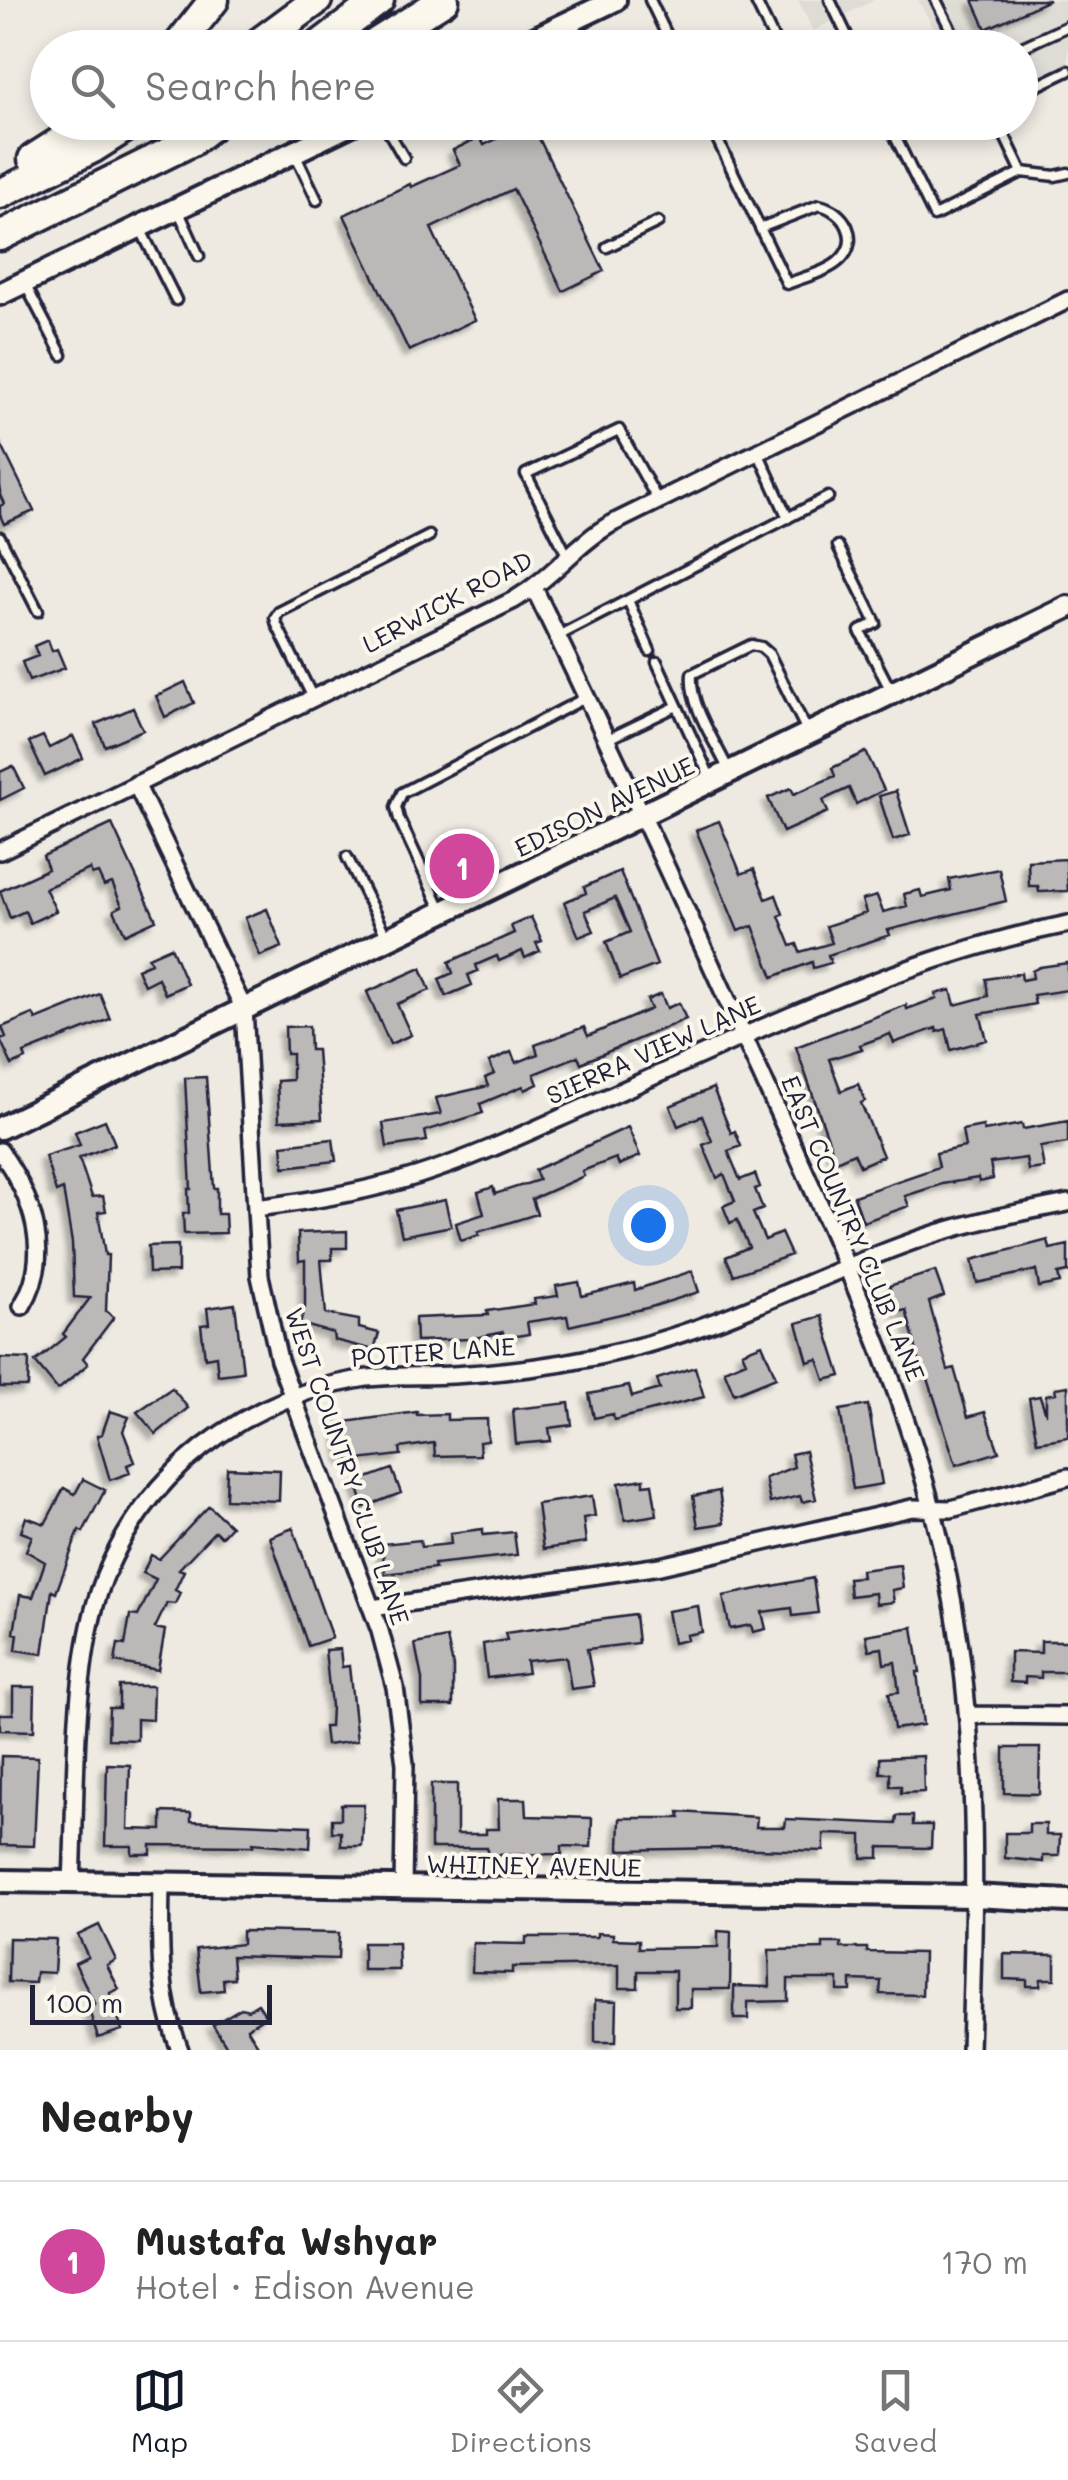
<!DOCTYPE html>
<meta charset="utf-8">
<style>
:root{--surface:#fff;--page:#f2f2f2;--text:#222;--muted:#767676;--line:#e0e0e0;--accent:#111827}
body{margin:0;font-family:Mali,sans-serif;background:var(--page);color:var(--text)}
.scale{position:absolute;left:30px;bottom:25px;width:242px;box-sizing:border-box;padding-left:10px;border:5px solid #22223b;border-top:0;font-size:28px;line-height:35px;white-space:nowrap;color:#22223b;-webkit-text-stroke:8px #fbf7ec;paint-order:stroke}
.you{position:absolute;left:648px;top:1225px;width:35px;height:35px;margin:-25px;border:8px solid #fff;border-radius:50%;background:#1a73e8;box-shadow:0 0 0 15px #1a73e833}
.badge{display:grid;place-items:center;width:65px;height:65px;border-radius:50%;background:var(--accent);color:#fff;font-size:32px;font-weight:700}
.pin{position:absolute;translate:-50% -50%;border:5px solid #fff;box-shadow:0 2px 10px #0006}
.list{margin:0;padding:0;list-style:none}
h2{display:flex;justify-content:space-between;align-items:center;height:130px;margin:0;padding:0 40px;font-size:42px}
h2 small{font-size:32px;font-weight:400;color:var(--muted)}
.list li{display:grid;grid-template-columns:65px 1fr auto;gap:30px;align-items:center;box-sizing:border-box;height:160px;padding:0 40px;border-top:2px solid var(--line)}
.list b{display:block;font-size:38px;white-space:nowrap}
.list p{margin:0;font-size:32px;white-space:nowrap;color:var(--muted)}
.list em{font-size:32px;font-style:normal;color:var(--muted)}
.icon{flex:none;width:55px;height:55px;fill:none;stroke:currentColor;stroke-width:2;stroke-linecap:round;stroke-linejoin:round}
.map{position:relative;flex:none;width:1068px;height:2050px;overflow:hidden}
.search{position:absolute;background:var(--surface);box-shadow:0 5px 15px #0003;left:30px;right:30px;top:30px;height:110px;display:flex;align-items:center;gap:25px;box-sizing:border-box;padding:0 35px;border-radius:55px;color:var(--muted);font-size:38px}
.sheet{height:290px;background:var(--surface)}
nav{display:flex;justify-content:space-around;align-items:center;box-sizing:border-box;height:140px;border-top:2px solid var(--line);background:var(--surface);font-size:28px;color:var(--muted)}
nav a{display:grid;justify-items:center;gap:5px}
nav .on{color:var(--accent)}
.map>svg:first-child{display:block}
</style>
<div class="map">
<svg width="1068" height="2050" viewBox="0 0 1068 2050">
<defs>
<filter id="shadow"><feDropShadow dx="-5.5" dy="5.5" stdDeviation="2.5" flood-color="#0004"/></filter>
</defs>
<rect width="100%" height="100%" fill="#eeeae2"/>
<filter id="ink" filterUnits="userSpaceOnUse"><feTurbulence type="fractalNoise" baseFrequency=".01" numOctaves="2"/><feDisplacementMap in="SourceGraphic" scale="20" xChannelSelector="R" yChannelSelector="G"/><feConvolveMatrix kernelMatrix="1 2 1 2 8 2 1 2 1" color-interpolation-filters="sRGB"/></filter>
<g filter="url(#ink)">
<path fill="#dfdbd5" d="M798 0H874L813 31Z
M918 0H1068V71L1021 93 1020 48 944 47Z"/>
<path fill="#bcb8b8" stroke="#22223b" stroke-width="2.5" filter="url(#shadow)" d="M973 0H1049L986 29Z
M531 122 604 271 563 291 513 189 431 228 475 320 409 351 344 215 410 184 411 187 460 165 453 150 480 137 484 145Z
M0 442 34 511 4 524 0 515V506L4 504 0 495Z
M48 640 52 651 57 649 65 668 29 681 22 662 38 656 34 646Z
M185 682 194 703 165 717 156 696Z
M133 708 143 730 105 746 96 724Z
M43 736 49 748 73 736 83 758 45 776 29 742Z
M866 752 884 790 856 804 849 788 823 800 828 812 783 832 768 798 791 788 794 794 835 776 832 768Z
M13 766 24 788 0 800V772Z
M896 791 910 835 893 840 879 796Z
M719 821 741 874 754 869 766 899 776 895 783 914 779 916 791 946 797 944 800 952 832 943 826 926 866 913 862 900 877 896 883 912 907 906 904 894 920 890 922 897 951 890 949 879 999 869 1006 901 888 930 890 935 828 955 831 963 813 968 812 962 773 977 753 926 738 931 696 830Z
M112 824 156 920 125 934 114 910 122 906 112 883 104 886 98 873 92 875 90 869 45 888 56 911 30 923 25 911 10 918 0 891 48 869 43 856Z
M1066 859 1068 891 1039 892 1038 886H1029L1028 861Z
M620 871 657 965 620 979 606 942 630 932 615 898 585 911 594 931 579 937 564 902 586 893 584 887Z
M267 909 282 947 260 956 245 918Z
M531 917 542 941 536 943 540 951 525 958 522 951 499 961 497 956 476 965 478 971 468 975 472 985 446 996 439 979 453 973 449 962 514 933 511 926Z
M171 947 187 984 165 994 158 978 144 985 137 969 151 963 148 957Z
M1068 963V990L1033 995 1035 1004 980 1014 987 1040 951 1050 946 1029 937 1032 936 1028 894 1043 890 1034 860 1045 862 1049 829 1059 841 1091 858 1084 865 1101 861 1103 883 1156 860 1166 854 1153 836 1161 796 1047 906 1005 907 1009 937 998 935 994 951 990 955 1005 988 996 986 979 1021 973 1022 980 1033 978 1032 971 1040 967Z
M421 968 430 990 397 1004 411 1035 390 1044 367 992Z
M100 994 110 1019 24 1053 26 1059 12 1065 0 1039 6 1037 2 1027 33 1014 36 1020Z
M661 994 667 1008 679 1003 686 1019 581 1063 578 1056 534 1074 538 1084 525 1090 523 1086 480 1104 483 1113 425 1131 427 1141 387 1147 383 1123 441 1114 436 1098 488 1086 485 1078 494 1074 489 1062 511 1052 516 1063 538 1054 535 1045 584 1027 588 1036 651 1009 647 1000Z
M309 1026 310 1050H317L322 1119 279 1121 277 1081 292 1080V1054H286L285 1027Z
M206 1077 214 1188H217V1214H225L226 1233 184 1234 183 1213H189L188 1189H191L185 1078Z
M713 1088 731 1133 735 1131 741 1146 728 1151 740 1180 755 1174 760 1187 755 1189 763 1209 753 1213 765 1240 781 1233 791 1255 734 1275 726 1257 749 1247 737 1220 730 1223 723 1206 735 1201 724 1174 717 1178 703 1145 712 1141 702 1116 678 1126 670 1106Z
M105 1120 115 1144 79 1158 92 1197 103 1196 106 1211 98 1212 105 1255H108L106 1311 114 1317 83 1358 88 1364 58 1390 35 1362 66 1337 63 1334 90 1298 74 1297 72 1243 63 1189 56 1192 45 1156 80 1145 75 1132Z
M1068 1121V1143L1040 1147 1044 1168 1028 1170 1026 1158 990 1163 993 1179 979 1182 978 1178 942 1184 905 1196 909 1206 863 1222 854 1196 939 1167 936 1153 965 1147 962 1130 983 1126 984 1131 1022 1124 1023 1129Z
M628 1127 640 1156 619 1165 616 1158 582 1171 584 1176 532 1199 537 1214 478 1232 479 1235 461 1241 456 1223 484 1214 478 1192 493 1187 495 1194 539 1180 535 1170Z
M333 1139 336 1161 284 1167 282 1145Z
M445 1200 451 1226 402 1236 396 1210Z
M347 1231V1248H332V1260H321L326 1314 359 1320V1328L379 1333 374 1350 334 1340 333 1333 300 1324 305 1307V1260L299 1261 298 1233Z
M1048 1240 1050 1249 1068 1245V1272L1058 1274 1060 1283 1039 1287 1036 1270 977 1283 972 1260Z
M178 1245V1272L149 1273 148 1246Z
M692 1271 699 1292 651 1307 569 1326 567 1316 527 1322 529 1334 504 1338 503 1332 470 1339 416 1341 415 1318 488 1315 487 1311 535 1304 534 1299 558 1296 556 1286 579 1282 582 1296 634 1283 635 1290Z
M935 1271 944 1296 929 1302 948 1370 954 1368 968 1417 985 1412 999 1452 956 1465 924 1366 921 1367 906 1310 898 1312 889 1286Z
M235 1304 243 1372 218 1375 216 1356 205 1358 201 1325 209 1324 207 1308Z
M822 1316 841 1376 825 1380 818 1359 808 1362 797 1323Z
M762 1344 776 1377 734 1394 724 1370 746 1361 742 1352Z
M0 1358 29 1359 28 1387H0Z
M695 1367 704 1397 614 1420 613 1414 594 1418 589 1394 629 1386 632 1397 660 1389 657 1379Z
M1068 1386V1437L1037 1442 1029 1398 1040 1396 1046 1414V1395L1056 1393 1055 1388Z
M172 1388 188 1408 156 1434 137 1412Z
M569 1403 572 1425 549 1428 551 1441 516 1444 513 1409Z
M868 1405 882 1484 853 1489 840 1410Z
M110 1411 129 1417 123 1431 135 1462 127 1465 130 1473 110 1480 97 1436 102 1434Z
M417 1412V1415L447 1414V1420L487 1419 488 1441 479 1442 480 1455 435 1456 434 1443 400 1448 401 1455 350 1461 349 1458H344L338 1423Z
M805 1451 816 1499 802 1502 800 1496 770 1503 765 1478 794 1467 791 1454Z
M227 1468 280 1470 279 1501 226 1499Z
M392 1469 401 1493 364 1507 356 1482Z
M83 1479 105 1490 83 1532 79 1530 56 1593 52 1591 43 1654 16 1650 18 1634 14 1633 20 1595 33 1597 45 1562 26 1551 32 1536 21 1532 26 1517 45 1524 64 1488 75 1494Z
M644 1479V1485L652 1484 657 1515 625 1520 619 1483Z
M719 1491 724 1523 698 1527 693 1496Z
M592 1496 595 1516 583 1518 586 1543 543 1549 537 1504Z
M209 1506 231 1526 221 1537 215 1531 179 1569 184 1571 175 1590 180 1593 175 1604 167 1603 155 1628 165 1630 158 1670 115 1662 118 1644 125 1645 130 1615 138 1616 156 1579 143 1573 151 1555 159 1559Z
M293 1528 332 1638 308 1646 270 1537Z
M483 1529V1535L514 1532 517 1555 434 1564 435 1568 385 1574 382 1544 420 1540 421 1547 451 1544 450 1533Z
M900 1565 903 1588 892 1590 894 1602 876 1604 875 1593 850 1596 848 1578 862 1577 861 1570Z
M813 1578 818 1613 793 1616 792 1608 762 1612 766 1629 753 1632 751 1625 730 1629 723 1596Z
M698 1606 702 1632 686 1635 687 1640 673 1643 667 1611Z
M635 1615 638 1643 587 1649 594 1686 571 1689 566 1657 526 1661 528 1673 487 1678 483 1644 507 1640 505 1633Z
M913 1627 920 1672H917L923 1725 894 1729 889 1693 899 1692 895 1662 884 1664 882 1648 869 1650 866 1635Z
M447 1638 453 1666V1706H422V1679L415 1644Z
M1041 1641H1068V1672H1041V1678L1025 1677V1683L1010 1682V1652L1041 1653Z
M340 1649 342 1667 349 1666 357 1741 326 1745 324 1727H330L331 1706 325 1650Z
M119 1686H153L152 1720 137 1719V1740L108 1739 109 1708H119Z
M13 1687H35L34 1731 0 1730V1714H13Z
M1004 1748H1040L1039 1794 1004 1793Z
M1 1756 38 1757 34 1846 0 1845Z
M923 1756 924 1792 901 1793V1786H890V1773H880V1758Z
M107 1764 130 1765 128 1829 162 1830V1812L191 1813V1821L311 1826 310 1848 253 1843V1846L151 1845V1854H132V1846H105Z
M431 1784H457V1834H486V1829H499L498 1799H526L527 1816 592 1818 591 1847 562 1846V1854L487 1855V1848H431Z
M341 1804H364L362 1846H341V1832H332V1819H341Z
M679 1812 757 1817 756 1827H785L786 1819 896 1824 897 1816H913V1825H932L931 1848 879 1847V1858H862V1835L824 1834V1851L725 1848 619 1850 620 1818H680Z
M1029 1824H1046V1835H1060L1059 1856H1043V1862L1005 1858V1833H1029Z
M99 1925 116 1960 107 1965 119 1989 110 1993 122 2030 98 2038 88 2007 95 2005 75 1963 88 1957 78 1935Z
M242 1931 339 1933 338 1959 232 1956 234 1978 223 1979 224 1990 201 1992 196 1949 242 1944Z
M718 1931 731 1932 730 1989H691V2008H675V1971H638V1988H619V1965L512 1967V1973L472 1972 473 1943 526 1944V1937H597V1933L613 1934V1939L639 1940V1948L718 1947Z
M9 1938 56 1939 54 1973 36 1972 35 1983 8 1982Z
M363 1943H398L399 1970H363Z
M823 1943H841V1948H867V1952L923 1953 922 1995 880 1994 881 1981 851 1980V1991H838V1979H788V2001L748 2002V2019H734V1986L770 1987 769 1950 823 1949Z
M1004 1954 1055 1955V1979H1041L1040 1986H1027V1980L1004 1979Z
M595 2000 617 2001 616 2042H595Z
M258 2004 266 2016 247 2028 261 2050H229L213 2025 241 2008 248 2010Z"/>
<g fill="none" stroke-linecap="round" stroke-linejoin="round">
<g stroke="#22223b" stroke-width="15">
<path id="lane" d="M650 0 673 48
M755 0 778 48
M830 0 853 48
M936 0 960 48
M564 29 573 48
M1020 48 1068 26
M1020 94 1068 71
M383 122 404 158
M461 122 464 129
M709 122 760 228
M888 122 934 216 1022 172 1055 176 1068 173
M998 122 1022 172
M296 156 317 200
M819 205C844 210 862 239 840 260 828 272 803 277 787 284L760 228Z
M179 212 199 256
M141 230 176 300
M607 247 658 222
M24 282 62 355
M758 452 788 518
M0 537 38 611
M838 546 876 623 860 631 892 693
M569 559 526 474 619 430 658 501
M628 600 650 651
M558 636 828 497
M657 662 710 777
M313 698 277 625 275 618 279 612 429 536
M608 739 677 706
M729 771C716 742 689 706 692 674L751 645 761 647 769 654 808 733
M347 857 387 938
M441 909 399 819 396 807 402 793 587 697"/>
</g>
<g stroke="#22223b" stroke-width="22">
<path id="street" d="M534 588C617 759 696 930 774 1103 844 1258 915 1410 948 1577 980 1734 975 1891 970 2050
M136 784 244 1009 260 1276 279 1360 380 1631 395 1687 405 1764 403 1888
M0 851 514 600C553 577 575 545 611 524L1068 300
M0 1151C32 1196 54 1254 22 1306
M256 1208C311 1201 366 1192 419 1175 482 1155 541 1126 601 1100 754 1032 903 957 1068 924
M372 1608 660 1566 912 1508 951 1509 1068 1477
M969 1715 1068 1716
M72 1882C76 1800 73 1705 90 1626 117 1496 227 1402 355 1380 388 1374 421 1377 453 1375 511 1372 569 1364 625 1350 721 1327 808 1280 900 1246 954 1225 1011 1214 1068 1203
M161 1884C160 1942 158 1996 180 2050"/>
</g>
<g stroke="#22223b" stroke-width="28">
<path id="secondary" d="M515 48 615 0
M0 294 356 122
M0 1128 1068 607
M0 1881 974 1896 1068 1901"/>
</g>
<g stroke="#22223b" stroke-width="35">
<path id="highway" d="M176 48 214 0
M252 48 317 0
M316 48 379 0
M368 48 444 0
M33 159 91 122
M0 194 93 148 134 122
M0 236 192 141 216 122"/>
</g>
<use href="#lane" stroke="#fbf7ec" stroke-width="8"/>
<use href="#street" stroke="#fbf7ec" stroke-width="15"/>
<use href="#secondary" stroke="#fbf7ec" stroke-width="20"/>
<use href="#highway" stroke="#fbf7ec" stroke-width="28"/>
</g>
</g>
<g text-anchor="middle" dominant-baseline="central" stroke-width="8" stroke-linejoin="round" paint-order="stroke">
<g font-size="25" fill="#22223b" stroke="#fbf7ec">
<text transform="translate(447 601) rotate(-28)">LERWICK ROAD</text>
<text transform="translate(604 806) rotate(-26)">EDISON AVENUE</text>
<text transform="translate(653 1049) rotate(-24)">SIERRA VIEW LANE</text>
<text transform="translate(854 1228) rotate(67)">EAST COUNTRY CLUB LANE</text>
<text transform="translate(433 1351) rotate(-4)">POTTER LANE</text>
<text transform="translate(348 1466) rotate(71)">WEST COUNTRY CLUB LANE</text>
<text transform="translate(534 1865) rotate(1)">WHITNEY AVENUE</text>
</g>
</g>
</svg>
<div class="scale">100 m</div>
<div class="you"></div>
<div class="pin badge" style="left:462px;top:866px;background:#d1479c">1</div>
<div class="search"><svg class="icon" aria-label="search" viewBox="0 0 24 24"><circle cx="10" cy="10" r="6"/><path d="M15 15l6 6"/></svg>Search here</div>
</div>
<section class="sheet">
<h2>Nearby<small></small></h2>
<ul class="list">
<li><span class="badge" style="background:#d1479c">1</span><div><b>Mustafa Wshyar</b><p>Hotel · Edison Avenue</p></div><em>170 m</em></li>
</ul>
</section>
<nav>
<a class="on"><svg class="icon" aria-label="map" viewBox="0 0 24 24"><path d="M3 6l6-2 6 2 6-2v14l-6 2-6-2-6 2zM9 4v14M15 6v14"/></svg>Map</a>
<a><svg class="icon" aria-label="directions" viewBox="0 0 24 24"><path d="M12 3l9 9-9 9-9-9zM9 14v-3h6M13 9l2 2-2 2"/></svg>Directions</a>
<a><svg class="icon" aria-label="saved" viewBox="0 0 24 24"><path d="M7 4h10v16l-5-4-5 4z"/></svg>Saved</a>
</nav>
